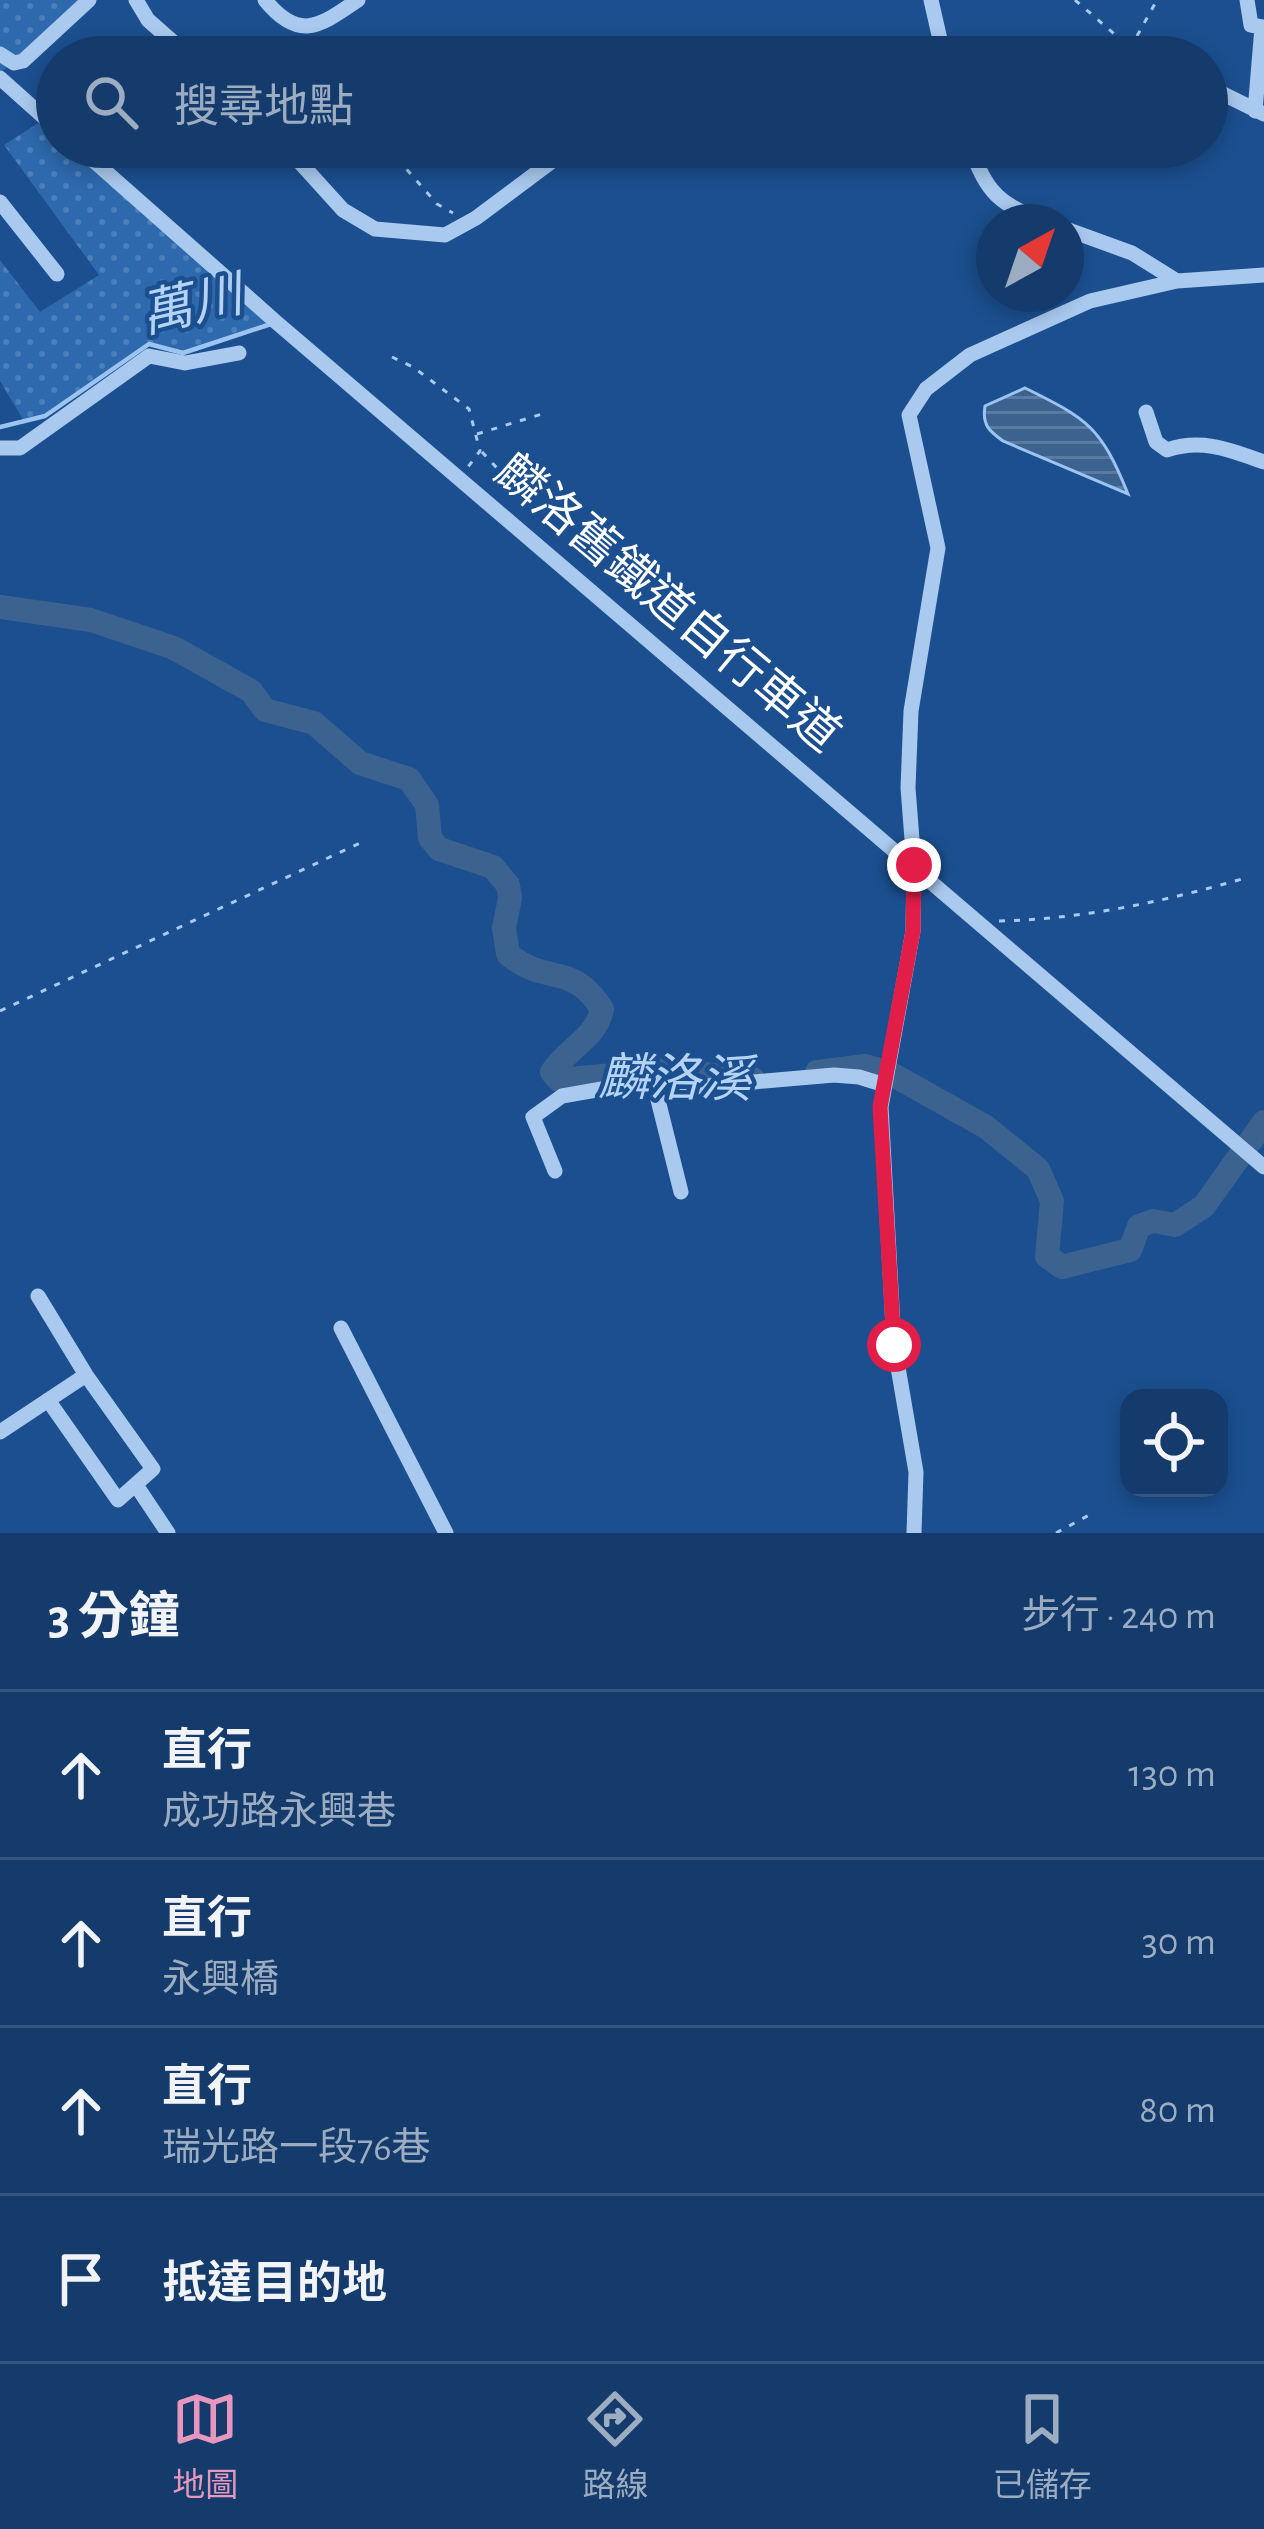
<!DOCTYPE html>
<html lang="zh-TW">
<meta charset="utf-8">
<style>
:root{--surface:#143b6b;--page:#214673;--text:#f1f3f6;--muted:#9dadc1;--line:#33557e;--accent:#e797bd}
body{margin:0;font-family:"Alegreya Sans","Noto Sans TC",sans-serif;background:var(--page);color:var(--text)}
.controls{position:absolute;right:36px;bottom:36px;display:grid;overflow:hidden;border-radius:24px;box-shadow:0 6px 18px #0003}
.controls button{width:108px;height:108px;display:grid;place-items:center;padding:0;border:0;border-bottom:3px solid var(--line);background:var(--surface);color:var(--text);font:60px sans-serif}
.compass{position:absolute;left:976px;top:204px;width:108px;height:108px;border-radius:50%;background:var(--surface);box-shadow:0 6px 18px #0003;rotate:40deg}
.stop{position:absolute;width:36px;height:36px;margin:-27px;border:9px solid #e11d48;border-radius:50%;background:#fff}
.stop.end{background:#e11d48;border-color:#fff;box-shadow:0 3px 12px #0008}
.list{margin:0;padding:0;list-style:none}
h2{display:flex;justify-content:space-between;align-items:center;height:156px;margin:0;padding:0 48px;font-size:51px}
h2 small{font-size:39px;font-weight:400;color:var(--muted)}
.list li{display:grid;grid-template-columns:78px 1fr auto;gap:36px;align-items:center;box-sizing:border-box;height:168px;padding:0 48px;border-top:3px solid var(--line)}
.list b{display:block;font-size:45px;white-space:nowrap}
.list p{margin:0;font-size:39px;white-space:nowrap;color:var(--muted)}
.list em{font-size:39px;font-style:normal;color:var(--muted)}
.icon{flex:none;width:66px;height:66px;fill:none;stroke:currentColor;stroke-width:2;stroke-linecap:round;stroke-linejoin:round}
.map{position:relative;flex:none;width:1264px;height:1533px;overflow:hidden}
.search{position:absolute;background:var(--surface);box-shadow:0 6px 18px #0003;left:36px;right:36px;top:36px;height:132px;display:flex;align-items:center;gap:30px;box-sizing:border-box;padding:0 42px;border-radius:66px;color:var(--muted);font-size:45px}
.sheet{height:828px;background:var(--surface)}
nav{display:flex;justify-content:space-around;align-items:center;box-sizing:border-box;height:168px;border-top:3px solid var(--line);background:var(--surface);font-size:33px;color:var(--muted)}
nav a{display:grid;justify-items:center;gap:6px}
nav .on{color:var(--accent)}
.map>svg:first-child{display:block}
</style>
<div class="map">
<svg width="1264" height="1533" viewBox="0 0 1264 1533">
<defs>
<pattern id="grass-dots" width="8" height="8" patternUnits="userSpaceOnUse" patternTransform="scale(3)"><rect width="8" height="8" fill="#2e69ad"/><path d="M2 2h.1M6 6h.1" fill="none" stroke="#4d80b9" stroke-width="1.8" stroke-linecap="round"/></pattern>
<pattern id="water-rules" width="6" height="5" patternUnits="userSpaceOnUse" patternTransform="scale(3)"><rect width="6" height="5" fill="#3c6290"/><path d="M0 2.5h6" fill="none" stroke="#597aa1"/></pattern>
</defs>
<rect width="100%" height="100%" fill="#1b4f8f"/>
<path fill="url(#grass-dots)" d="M0 0H96L0 73Z
M40 122 57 136V147H70L276 322 183 353 148 344 45 416 25 423 0 381V260L40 312 99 275 4 145Z"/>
<path fill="url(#water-rules)" stroke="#9cc4f0" stroke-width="3" d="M1025 388C1088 419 1101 427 1128 494L1003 441C989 431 982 425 985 406Z"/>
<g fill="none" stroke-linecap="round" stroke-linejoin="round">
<path stroke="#9cc4f0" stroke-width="4.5" d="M0 427 45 416 149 344 183 353 271 324"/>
<path stroke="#3c6290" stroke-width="24" d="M0 607 91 620 174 648 251 691 265 710 314 723 360 763 409 779 427 805 430 838 439 849 493 867 508 885 510 898 504 928 508 954C547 987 571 960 602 1009 596 1039 567 1048 552 1072L559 1080 665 1070 753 1079
M817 1072 865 1066 888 1072 986 1127 1038 1169 1052 1201 1047 1256 1062 1267 1130 1250 1139 1226 1153 1221 1175 1225 1204 1206 1264 1122"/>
<path stroke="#a9c9ee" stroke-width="3" stroke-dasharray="6 9" stroke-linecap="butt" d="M1075 0 1119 38
M1137 36 1157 0
M387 147 437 204 453 213
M392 357 413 367 469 409 480 451 468 467
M477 434 542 414
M482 452 510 482 555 495
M999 921C1083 919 1162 902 1242 879
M0 1011 360 843
M1056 1533 1091 1514"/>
<path stroke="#a9c9ee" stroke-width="15" d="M136 0 148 20 190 57
M265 0C300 43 321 25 358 0
M931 0 944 57
M1247 0 1251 25 1262 27 1255 111
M1130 47 1149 57
M0 54 14 63 23 61 89 0
M0 78 57 129
M1207 86 1264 114
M78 147 276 322 1264 1167
M286 147 343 210 375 229 445 235 476 218 571 147
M971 147C985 193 1002 206 1046 222
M0 202 57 274
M1066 229 1132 253 1177 281
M1146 412 1156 442 1167 450C1202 438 1230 450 1264 462
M0 448H20L149 356 185 363 239 353
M653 1080 681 1192
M555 1171 533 1117 562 1096 653 1080 695 1087 834 1075 859 1077 885 1085
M38 1296 86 1375 153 1469 118 1500 48 1400
M341 1328 446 1533
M0 1432 86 1375
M136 1485 168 1533
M914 1533 916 1472 894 1344 881 1107 913 931 914 865 908 788 911 711 938 548 909 415 926 389 970 355 1090 301 1177 281 1264 275"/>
</g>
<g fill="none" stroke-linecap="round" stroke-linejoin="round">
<path stroke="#e11d48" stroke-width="15" d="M894 1345 880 1107 913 931 914 865"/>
</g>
<g text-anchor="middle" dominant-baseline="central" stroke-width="9" stroke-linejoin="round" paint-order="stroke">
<g font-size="48" fill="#fff" stroke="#1b4f8f">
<text transform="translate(667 604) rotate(40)">麟洛舊鐵道自行車道</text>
</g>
<g font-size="51" font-style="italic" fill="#b5d3f5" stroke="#1b4f8f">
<text transform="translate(192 306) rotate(-13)">萬川</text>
<text transform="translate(675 1080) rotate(1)">麟洛溪</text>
</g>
</g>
</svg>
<div class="controls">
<button><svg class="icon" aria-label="locate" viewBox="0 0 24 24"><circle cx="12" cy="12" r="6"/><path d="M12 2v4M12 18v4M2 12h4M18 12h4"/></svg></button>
</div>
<svg class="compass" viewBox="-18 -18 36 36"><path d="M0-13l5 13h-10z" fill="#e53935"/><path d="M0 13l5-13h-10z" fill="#9dadc1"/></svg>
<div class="stop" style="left:894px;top:1345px"></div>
<div class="stop end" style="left:914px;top:865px"></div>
<div class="search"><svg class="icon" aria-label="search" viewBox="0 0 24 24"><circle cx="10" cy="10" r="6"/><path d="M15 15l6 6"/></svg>搜尋地點</div>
</div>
<section class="sheet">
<h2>3 分鐘<small>步行 · 240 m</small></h2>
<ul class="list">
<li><svg class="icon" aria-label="ahead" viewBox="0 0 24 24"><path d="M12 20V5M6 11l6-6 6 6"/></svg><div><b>直行</b><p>成功路永興巷</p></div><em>130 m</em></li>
<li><svg class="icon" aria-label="ahead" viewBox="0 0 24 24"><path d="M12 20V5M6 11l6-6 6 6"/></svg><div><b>直行</b><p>永興橋</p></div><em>30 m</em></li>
<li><svg class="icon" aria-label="ahead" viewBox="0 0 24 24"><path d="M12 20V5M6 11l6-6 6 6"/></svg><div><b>直行</b><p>瑞光路一段76巷</p></div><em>80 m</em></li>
<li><svg class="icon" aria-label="arrive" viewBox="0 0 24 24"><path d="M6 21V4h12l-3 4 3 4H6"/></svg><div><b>抵達目的地</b></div></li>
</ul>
</section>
<nav>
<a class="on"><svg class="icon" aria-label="map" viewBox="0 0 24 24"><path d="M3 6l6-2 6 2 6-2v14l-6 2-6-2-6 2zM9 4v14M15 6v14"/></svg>地圖</a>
<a><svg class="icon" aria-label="directions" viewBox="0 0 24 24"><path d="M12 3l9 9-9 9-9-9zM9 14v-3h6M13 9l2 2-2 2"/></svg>路線</a>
<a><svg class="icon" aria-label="saved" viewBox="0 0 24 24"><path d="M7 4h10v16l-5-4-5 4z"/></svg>已儲存</a>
</nav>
